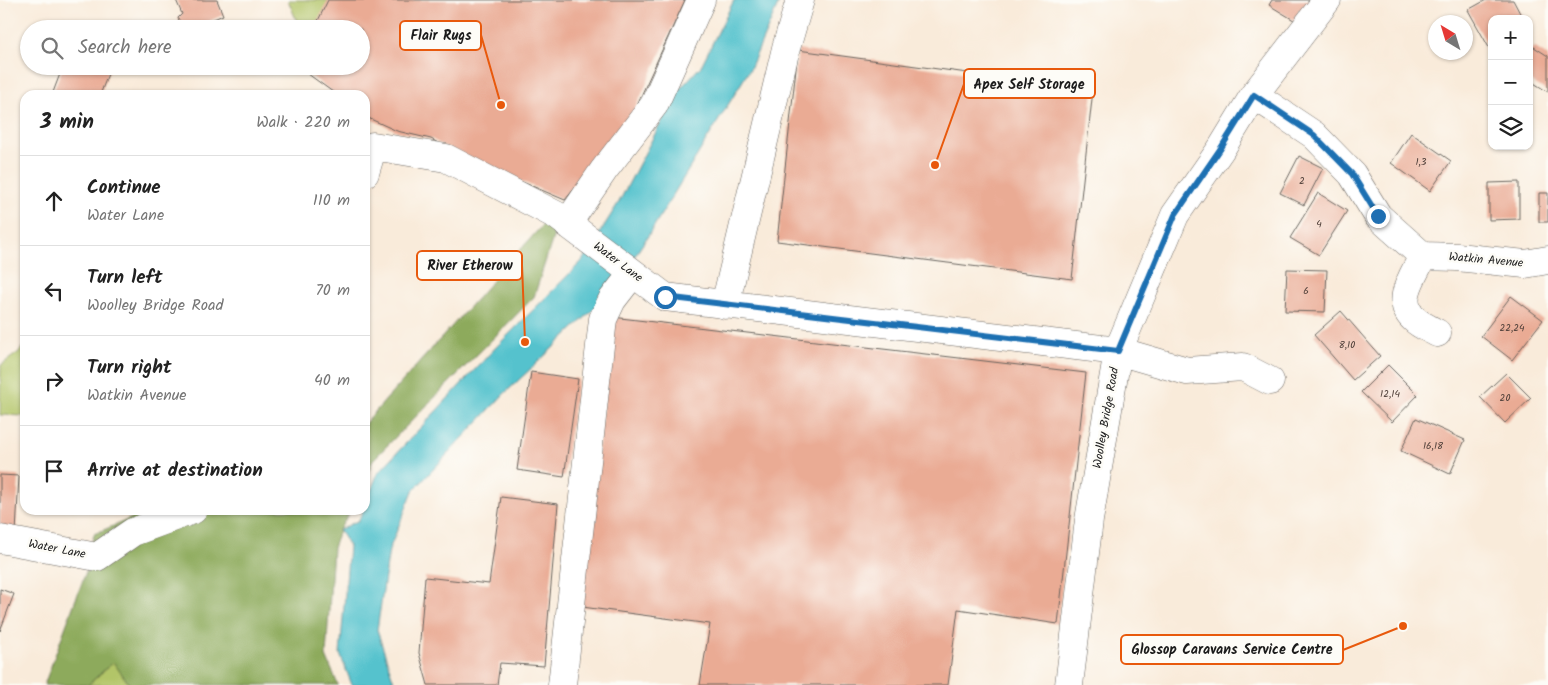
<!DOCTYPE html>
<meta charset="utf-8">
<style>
:root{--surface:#fff;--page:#f2f2f2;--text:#222;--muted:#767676;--line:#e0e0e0}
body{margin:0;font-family:Kalam,sans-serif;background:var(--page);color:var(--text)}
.controls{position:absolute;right:15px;top:15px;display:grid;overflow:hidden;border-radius:10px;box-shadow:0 1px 4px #0004}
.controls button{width:45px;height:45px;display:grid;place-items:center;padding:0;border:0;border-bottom:1px solid var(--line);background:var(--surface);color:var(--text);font:25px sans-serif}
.compass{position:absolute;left:1428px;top:15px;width:45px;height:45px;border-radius:50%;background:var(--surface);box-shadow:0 1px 4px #0004;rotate:322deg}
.stop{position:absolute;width:15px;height:15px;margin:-11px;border:4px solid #1f6fb2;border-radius:50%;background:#fff}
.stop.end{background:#1f6fb2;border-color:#fff;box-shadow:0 1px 5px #0008}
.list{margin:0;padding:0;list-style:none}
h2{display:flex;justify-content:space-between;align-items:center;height:65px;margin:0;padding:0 20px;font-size:21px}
h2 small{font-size:16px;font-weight:400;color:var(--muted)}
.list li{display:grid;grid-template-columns:32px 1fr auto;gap:15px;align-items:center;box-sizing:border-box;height:90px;padding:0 20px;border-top:1px solid var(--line)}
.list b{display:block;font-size:19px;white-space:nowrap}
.list p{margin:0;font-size:16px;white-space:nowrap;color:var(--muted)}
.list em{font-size:16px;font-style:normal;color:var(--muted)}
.icon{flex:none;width:28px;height:28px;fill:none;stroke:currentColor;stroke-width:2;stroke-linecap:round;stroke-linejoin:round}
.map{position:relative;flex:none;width:1548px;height:685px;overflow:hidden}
.search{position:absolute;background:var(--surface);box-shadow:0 1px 4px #0004;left:20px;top:20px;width:350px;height:55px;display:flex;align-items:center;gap:12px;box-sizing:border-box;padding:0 18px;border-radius:28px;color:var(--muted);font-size:19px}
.panel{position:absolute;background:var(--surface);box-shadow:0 1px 4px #0004;left:20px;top:90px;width:350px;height:425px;border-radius:15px}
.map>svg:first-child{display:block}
</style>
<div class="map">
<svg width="1548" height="685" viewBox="0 0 1548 685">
<rect width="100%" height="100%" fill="#fdfcf7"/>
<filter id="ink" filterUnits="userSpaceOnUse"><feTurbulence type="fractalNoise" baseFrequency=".02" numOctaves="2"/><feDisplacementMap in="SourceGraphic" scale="10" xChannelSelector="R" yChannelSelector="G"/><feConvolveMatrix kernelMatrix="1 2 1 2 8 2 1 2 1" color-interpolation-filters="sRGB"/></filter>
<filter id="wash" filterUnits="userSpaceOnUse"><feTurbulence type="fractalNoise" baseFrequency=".0096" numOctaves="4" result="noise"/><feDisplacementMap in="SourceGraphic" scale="20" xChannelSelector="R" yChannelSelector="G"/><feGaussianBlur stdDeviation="1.12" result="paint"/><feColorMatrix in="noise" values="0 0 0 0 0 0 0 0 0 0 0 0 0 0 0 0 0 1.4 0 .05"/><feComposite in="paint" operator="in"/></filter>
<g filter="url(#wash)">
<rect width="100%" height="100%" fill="#f9ebda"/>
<path fill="#b2c568" stroke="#677042" d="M288 0H329L315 29H300Z
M25 344V416L0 415 1 365 19 352Z
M113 662 130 685H88Z"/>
<path fill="#8daa5c" stroke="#54633c" d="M565 200 534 297 373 460 365 480V423Z
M151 510H351L339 530 333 548 326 656 338 685H130L113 662 88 685H44L87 569 94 534Z"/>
<path fill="#55c2cd" stroke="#386f74" d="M734 0H780L750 69 648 236 608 296 504 394 413 491 389 550 377 630 395 685H352L340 654 349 546 339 530 359 520 363 510H365V505L378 473 497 346 582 261 619 202 677 92 701 66Z"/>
<g id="blocks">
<path fill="#eaab94" d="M176 0H217L223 15 191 29H183L178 18 182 14Z
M328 0H685L630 120 565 200 466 158 431 139 397 131 366 117 365 116V95H337L297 66H361V29H314Z
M1272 0H1318L1302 25 1269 5Z
M1486 0H1513L1523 19H1492V53L1468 10Z
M1534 47 1548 56V92L1529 80V52Z
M798 50 1093 90 1072 279 777 241Z
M63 66H111L100 95H52Z
M1411 133 1451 161 1430 191 1391 163Z
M1299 156 1323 168 1304 205 1280 193Z
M1519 182V219L1489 220V183Z
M1318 193 1347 211 1319 255 1290 238Z
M1539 193H1548V222H1539Z
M1287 269 1327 270 1325 312 1285 311Z
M1511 296 1543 320 1512 360 1481 336Z
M1341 311 1380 356 1353 380 1314 335Z
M612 317 1086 373 1058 624 958 609 948 685H700L710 624 582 607Z
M1388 365 1418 395 1392 422 1361 392Z
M531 372 578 379 564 477 517 470Z
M1506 373 1531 398 1505 423 1480 397Z
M1416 418 1465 440 1450 474 1401 451Z
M0 475 19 476 16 533 0 532Z
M501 497 558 504 544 666 500 663 497 685H428L419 653 425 577 489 584Z
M0 589 14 594 0 631Z"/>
</g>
</g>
<g filter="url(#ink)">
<use href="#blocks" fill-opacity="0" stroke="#69645e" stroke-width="1"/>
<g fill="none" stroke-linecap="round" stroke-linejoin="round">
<g stroke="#69645e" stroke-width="29">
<path id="minor" d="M1254 95 1314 135 1352 174 1378 216 1423 256 1457 257 1525 264 1548 260
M365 173 373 146 446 158 556 215 665 297 1118 351 1187 371 1243 367 1270 381
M567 224 604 170 654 105 701 0
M1423 256C1414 275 1394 301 1414 319 1420 325 1430 329 1437 333
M725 305 786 48 800 0
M0 539 97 557 133 532 193 510
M562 685 603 319 612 300 633 273
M1069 685 1089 520 1118 351 1175 215 1221 149 1254 95 1327 0"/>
</g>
<use href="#minor" stroke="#fff" stroke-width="28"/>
</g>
</g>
<g fill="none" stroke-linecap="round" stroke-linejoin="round" filter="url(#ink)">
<path stroke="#1f6fb2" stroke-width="6" d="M665 297 1118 351 1175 215 1221 148 1254 95 1314 135 1352 174 1378 216"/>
</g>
<g text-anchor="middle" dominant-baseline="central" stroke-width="5" stroke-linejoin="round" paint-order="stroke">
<g font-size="10" fill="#50403a">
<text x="1421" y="162">1,3</text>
<text x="1302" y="181">2</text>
<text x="1319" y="224">4</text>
<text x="1306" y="291">6</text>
<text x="1512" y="328">22,24</text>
<text x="1347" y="345">8,10</text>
<text x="1390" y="394">12,14</text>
<text x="1505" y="398">20</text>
<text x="1433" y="446">16,18</text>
</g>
<g font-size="12" fill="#1c1c1c" stroke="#fdfcf7">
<text transform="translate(1486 260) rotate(5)">Watkin Avenue</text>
<text transform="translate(618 262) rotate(37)">Water Lane</text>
<text transform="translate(1106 418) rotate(-80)">Woolley Bridge Road</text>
<text transform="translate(57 549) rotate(11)">Water Lane</text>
</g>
</g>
<path fill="none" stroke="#e8590c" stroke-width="2" d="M501 105L481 35M935 165L964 84M525 342L522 265M1403 626L1343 650"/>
<g fill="#e8590c" stroke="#fdfcf7" stroke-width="2">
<circle cx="501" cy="105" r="5"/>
<circle cx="935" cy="165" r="5"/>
<circle cx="525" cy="342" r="5"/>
<circle cx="1403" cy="626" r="5"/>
</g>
<g fill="#fdfcf7" stroke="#e8590c" stroke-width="2">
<rect x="400" y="21" width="81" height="29" rx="5"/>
<rect x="964" y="69" width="131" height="29" rx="5"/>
<rect x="417" y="251" width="105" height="29" rx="5"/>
<rect x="1121" y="635" width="222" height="29" rx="5"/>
</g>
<g font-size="14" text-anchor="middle" font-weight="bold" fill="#1c1c1c">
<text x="441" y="40">Flair Rugs</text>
<text x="1029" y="89">Apex Self Storage</text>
<text x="470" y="270">River Etherow</text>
<text x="1232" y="654">Glossop Caravans Service Centre</text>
</g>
</svg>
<div class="controls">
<button>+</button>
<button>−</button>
<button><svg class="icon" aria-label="layers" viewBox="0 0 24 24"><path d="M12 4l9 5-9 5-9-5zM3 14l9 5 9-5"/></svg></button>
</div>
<svg class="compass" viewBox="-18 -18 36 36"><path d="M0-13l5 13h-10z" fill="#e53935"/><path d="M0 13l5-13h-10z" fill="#767676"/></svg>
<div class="stop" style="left:665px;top:297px"></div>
<div class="stop end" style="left:1378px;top:216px"></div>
<div class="search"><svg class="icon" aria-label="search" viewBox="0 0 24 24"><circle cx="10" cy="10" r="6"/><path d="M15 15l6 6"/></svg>Search here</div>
<section class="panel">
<h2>3 min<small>Walk · 220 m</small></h2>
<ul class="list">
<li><svg class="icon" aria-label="ahead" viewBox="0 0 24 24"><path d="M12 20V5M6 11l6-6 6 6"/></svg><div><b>Continue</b><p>Water Lane</p></div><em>110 m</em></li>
<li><svg class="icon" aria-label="left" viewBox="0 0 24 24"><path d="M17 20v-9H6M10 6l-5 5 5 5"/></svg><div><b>Turn left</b><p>Woolley Bridge Road</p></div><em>70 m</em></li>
<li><svg class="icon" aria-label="right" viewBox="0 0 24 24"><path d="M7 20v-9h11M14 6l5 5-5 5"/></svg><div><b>Turn right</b><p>Watkin Avenue</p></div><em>40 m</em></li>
<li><svg class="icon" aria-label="arrive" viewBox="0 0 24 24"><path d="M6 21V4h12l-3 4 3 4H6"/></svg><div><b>Arrive at destination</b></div></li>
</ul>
</section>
</div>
